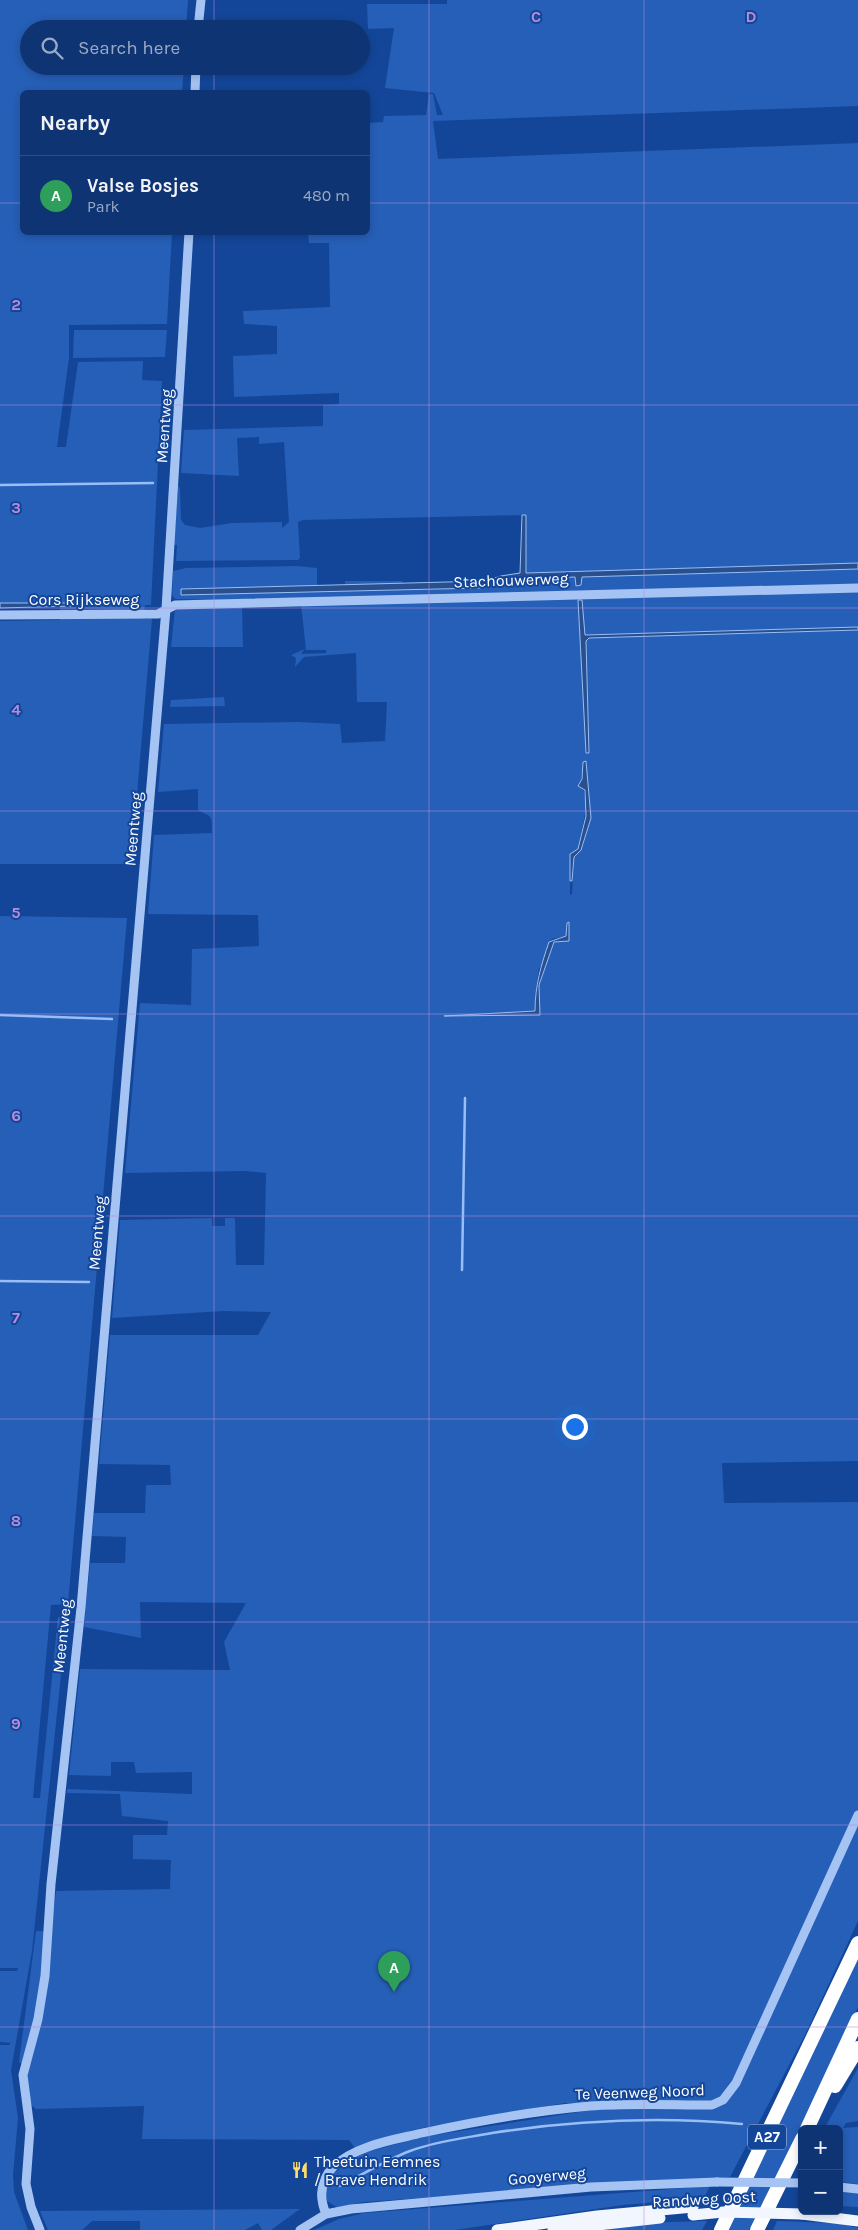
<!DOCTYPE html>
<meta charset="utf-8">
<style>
:root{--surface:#0e3473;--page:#173c78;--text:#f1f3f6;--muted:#9baac4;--line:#2e4f85;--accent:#8abfa5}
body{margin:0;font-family:Karla,sans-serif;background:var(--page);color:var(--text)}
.controls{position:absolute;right:15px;bottom:15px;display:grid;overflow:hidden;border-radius:8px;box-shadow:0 2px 8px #0003}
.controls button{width:45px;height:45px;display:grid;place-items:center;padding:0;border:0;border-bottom:1px solid var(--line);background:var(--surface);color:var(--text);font:25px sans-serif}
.you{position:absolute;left:574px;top:1426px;width:18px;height:18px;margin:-12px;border:4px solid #fff;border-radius:50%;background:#1a73e8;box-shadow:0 0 0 8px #1a73e833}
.badge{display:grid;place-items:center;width:32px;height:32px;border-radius:50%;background:var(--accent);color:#fff;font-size:16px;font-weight:700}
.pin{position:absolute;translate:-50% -41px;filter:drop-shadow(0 1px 2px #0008)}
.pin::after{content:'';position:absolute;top:26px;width:18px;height:15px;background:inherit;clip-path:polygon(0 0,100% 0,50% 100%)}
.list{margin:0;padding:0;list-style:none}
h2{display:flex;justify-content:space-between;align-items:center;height:65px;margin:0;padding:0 20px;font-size:21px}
h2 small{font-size:16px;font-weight:400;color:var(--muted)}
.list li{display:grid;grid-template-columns:32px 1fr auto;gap:15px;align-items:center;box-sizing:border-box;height:80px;padding:0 20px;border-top:1px solid var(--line)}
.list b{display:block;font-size:19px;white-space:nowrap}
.list p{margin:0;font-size:16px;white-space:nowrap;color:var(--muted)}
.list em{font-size:16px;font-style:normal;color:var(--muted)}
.icon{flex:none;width:28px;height:28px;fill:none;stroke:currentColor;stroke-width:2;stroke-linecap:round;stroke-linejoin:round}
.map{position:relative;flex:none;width:858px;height:2230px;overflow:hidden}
.search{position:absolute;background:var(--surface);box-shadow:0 2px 8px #0003;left:20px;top:20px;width:350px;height:55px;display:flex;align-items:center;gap:12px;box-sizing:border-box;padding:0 18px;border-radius:28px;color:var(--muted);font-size:19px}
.panel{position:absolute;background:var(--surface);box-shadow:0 2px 8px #0003;left:20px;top:90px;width:350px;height:145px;border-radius:8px}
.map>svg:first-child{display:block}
</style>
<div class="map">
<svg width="858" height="2230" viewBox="0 0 858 2230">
<rect width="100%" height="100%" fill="#134699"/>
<path fill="#265fb7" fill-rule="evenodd" d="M0 0H188L186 29H29V66H184L182 92H22V232L172 233 167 324 69 325V358L57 447H66L78 362 143 361 142 380 162 381 151 605H145L143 619H152L131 864H0V621L60 620V607L74 606 75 603H0Z
M447 0H858V106L433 121 438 159 858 143V563L526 573V515L303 520 298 522 300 558 298 560 176 561 177 545H174L178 486 180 488 181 520 185 525 200 528 232 523 282 522V528L289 522 284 442 259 444V437L237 438 239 476 181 473 184 430 323 426V405L339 404V393L234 397 233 356 277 354V326L244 324 243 311 330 307 329 243H309L308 233 368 232V123L383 122 384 116 426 115 429 94H433L437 115H443L434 93 385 88 394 28 368 29 367 4H447Z
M74 330H167L165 357 73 358Z
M297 566 317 568V587L181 589V594L447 589 487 586 504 580 575 577 577 586 581 585V577L858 569V585L217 600 175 599 172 595 173 571 186 568Z
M345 581H402L403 585 345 586Z
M858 591V627L584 635 582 600 586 753H589L586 640 589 638 858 630V1461L722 1463 724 1503 858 1502V1811L733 2083 720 2098 710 2103H565L426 2127 378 2139 355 2148 349 2140 142 2139 144 2106 36 2109 30 2104 27 2067 19 2062 36 1931H51L56 1891 170 1889 171 1860 133 1859V1835H167L168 1821 122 1816 120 1794 67 1793V1789L192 1794V1772L136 1773 134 1762H111V1776L69 1775 80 1669 230 1670 224 1642 246 1603 140 1602 141 1638 84 1627 90 1563H125L126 1537 92 1536 94 1513H145L146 1485H171L170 1465 99 1464 110 1335H258L271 1312 223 1311 112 1318 120 1220 212 1218V1226H225V1218H235L236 1265H264L266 1173 246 1171 125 1173 140 1003 191 1005 192 949 259 946 258 915 148 914 154 835 212 833C212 813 212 818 198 810V789L158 792 164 724 297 722 340 724 342 743 385 741 387 702H357L356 653 304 657 295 667 296 658 291 655 305 649 301 654 326 653V650H306L301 604ZM583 762H586L591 818 581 850 574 857 572 894 570 895V854L578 849 587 804 581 781ZM567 923 569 941 554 942 539 985 540 1015 447 1016 535 1011V996L539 969 545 961 549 942 552 939 566 936Z
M242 606 243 647H171L175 609Z
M224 697 225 706 170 707 171 700Z
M0 916 127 918 68 1604 51 1605 33 1798H40L58 1617 67 1618 32 1951 11 2070 18 2118 13 2175 14 2192 28 2230H0V2045H9L11 2043 0 2042V1971H17L18 1968H0Z
M858 1819V1921L806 2033 730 2177 363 2202 338 2208 327 2201 325 2187 334 2173 358 2154 428 2136 598 2109 723 2104 738 2087Z
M858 1951V2007L803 2125 749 2230H729Z
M858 2068V2121L846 2123 843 2128 858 2127V2184L839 2182V2129H824Z
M710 2186 704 2198 623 2205 455 2230H314L339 2219 364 2213Z
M839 2191 858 2192V2207L839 2206Z
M300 2209 271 2230H262L258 2223 245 2230H140V2221H92L82 2230H48L40 2211Z
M707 2221 702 2230H574L636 2223Z
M777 2221 838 2223 858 2228V2230H773Z"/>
<path fill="#2a4f8d" stroke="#98bef6" d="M522 515H526V573L858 563V569L582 577 581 585 576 586 575 577 504 580 480 588 181 595V589L485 581 501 576 520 573Z
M578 600H582L585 635 858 627V630L589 638 586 641 589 753H586Z
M0 603H75V606L0 608Z
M586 761 591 818 581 850 574 857 572 881H570V854L578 849 586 816 585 790 578 786 582 779 583 762Z
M569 922V941L554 942 539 985 540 1015 444 1016 535 1011C535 986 541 965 549 942L566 936 567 923Z"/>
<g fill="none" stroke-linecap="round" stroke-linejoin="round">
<path stroke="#98bef6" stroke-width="2.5" d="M0 485 153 483
M0 1015 112 1019
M462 1270 465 1098
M0 1281 89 1282
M339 2186C362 2175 386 2160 410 2151 436 2141 466 2138 492 2133 577 2120 656 2116 742 2124"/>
<path stroke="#a6c4f3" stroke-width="9" d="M198 29 201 0
M195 92 196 66
M0 615 158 614 175 605 858 588
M839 2187 858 2189
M326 2214C319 2197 320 2180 334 2166 357 2145 393 2140 422 2133 477 2121 534 2111 590 2106 630 2103 671 2105 712 2105L723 2100 736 2083 858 1815
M40 2230 31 2207 26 2184 30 2129 23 2075 38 2019 45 1976 51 1884 81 1608 166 609 189 232
M300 2230 326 2214 351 2209 591 2187 717 2182"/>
<path stroke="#f2f6ff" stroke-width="11" d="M802 2214 858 2221
M497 2230 597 2216 693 2207
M553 2230 660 2218"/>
<path stroke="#fff" stroke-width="14" d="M835 2086 858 2048
M807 2129 858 2019
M721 2230 858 1943
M757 2230 802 2139"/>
<path stroke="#a6c4f3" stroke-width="9" d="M717 2182 802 2183"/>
<path stroke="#f2f6ff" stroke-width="11" d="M693 2215 723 2212 802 2214"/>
</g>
<path fill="none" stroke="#b68bdc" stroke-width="1" stroke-opacity="0.55" d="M214 0V29M429 0V2230M644 0V2230M214 66V92M0 203H22M368 203H858M214 232V2230M0 405H858M0 608H858M0 811H858M0 1014H858M0 1216H858M0 1419H858M0 1622H858M0 1825H858M0 2027H858"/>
<defs>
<g id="restaurant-bare" transform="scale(1.35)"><path d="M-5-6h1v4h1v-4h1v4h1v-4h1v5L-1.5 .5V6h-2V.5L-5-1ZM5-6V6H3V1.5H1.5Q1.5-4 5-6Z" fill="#ffdc68" stroke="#134699" stroke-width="2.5" paint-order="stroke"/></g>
</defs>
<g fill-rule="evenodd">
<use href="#restaurant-bare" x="300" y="2170"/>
</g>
<g text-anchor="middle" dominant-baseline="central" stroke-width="4" stroke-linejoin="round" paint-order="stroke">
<rect fill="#134699" stroke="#b8c8e0" stroke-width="1" x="748" y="2124.5" width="38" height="25" rx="4"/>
<g font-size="15" font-weight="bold" fill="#fff">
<text x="767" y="2137">A27</text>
</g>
<g font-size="16" fill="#fff" stroke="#134699">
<text transform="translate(164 426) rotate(-86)">Meentweg</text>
<text transform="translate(511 580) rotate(-2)">Stachouwerweg</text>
<text x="84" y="599">Cors Rijkseweg</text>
<text transform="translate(133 829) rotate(-85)">Meentweg</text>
<text transform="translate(97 1233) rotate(-85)">Meentweg</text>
<text transform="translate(62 1636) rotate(-84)">Meentweg</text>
<text transform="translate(640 2092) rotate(-2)">Te Veenweg Noord</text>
<text transform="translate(547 2176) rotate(-5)">Gooyerweg</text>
<text transform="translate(704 2199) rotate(-3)">Randweg Oost</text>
</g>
<g font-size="16" fill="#fff" stroke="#134699" text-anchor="start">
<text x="314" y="2161">Theetuin Eemnes<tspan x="314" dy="18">/ Brave Hendrik</tspan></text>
</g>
</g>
<g font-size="16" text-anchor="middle" font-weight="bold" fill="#b68bdc" stroke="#134699" stroke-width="4" stroke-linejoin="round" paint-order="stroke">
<text x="536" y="22">C</text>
<text x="751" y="22">D</text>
<text x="16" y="310">2</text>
<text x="16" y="513">3</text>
<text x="16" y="715">4</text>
<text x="16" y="918">5</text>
<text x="16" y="1121">6</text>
<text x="16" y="1323">7</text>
<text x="16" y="1526">8</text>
<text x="16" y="1729">9</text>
</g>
</svg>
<div class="controls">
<button>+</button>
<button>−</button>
</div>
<div class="you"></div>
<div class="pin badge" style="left:394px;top:1992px;background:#2e9e5b">A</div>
<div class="search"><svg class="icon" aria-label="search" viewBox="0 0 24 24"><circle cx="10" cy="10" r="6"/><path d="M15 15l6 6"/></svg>Search here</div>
<section class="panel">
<h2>Nearby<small></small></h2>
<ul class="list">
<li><span class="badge" style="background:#2e9e5b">A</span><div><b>Valse Bosjes</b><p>Park</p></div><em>480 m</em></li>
</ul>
</section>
</div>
